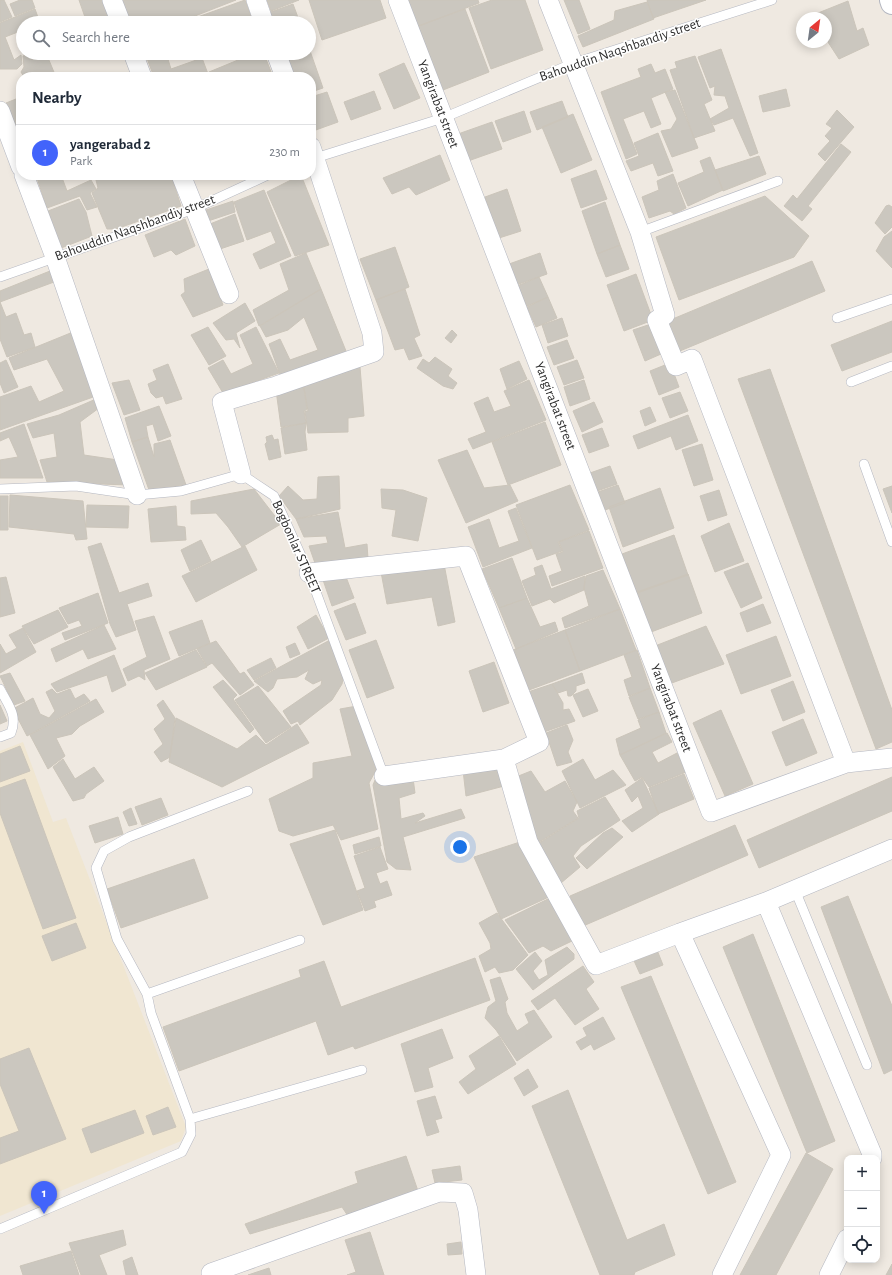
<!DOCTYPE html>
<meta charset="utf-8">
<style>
:root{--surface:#fff;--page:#f2f2f3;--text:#1f2937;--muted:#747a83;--line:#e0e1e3;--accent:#4264fb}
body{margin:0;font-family:"Alegreya Sans",sans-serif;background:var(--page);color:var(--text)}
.controls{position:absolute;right:12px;bottom:12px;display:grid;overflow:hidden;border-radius:8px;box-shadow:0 2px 10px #0003}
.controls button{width:36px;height:36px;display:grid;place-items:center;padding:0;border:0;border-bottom:1px solid var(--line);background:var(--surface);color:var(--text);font:20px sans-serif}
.compass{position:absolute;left:796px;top:12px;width:36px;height:36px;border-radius:50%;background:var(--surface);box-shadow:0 2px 10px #0003;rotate:29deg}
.you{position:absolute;left:460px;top:847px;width:14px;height:14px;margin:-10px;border:3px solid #fff;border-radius:50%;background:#1a73e8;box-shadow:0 0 0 6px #1a73e833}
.badge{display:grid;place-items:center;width:26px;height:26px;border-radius:50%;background:var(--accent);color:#fff;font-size:13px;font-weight:700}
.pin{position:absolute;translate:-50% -33px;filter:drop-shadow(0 1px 2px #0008)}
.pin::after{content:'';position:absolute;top:21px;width:14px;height:12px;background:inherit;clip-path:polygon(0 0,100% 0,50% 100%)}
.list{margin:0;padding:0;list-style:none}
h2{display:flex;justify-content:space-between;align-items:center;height:52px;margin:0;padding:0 16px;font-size:17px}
h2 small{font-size:13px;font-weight:400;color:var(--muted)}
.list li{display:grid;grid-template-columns:26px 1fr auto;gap:12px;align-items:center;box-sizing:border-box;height:56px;padding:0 16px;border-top:1px solid var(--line)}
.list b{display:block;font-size:15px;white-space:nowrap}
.list p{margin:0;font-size:13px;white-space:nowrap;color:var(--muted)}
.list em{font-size:13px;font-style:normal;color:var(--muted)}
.icon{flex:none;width:22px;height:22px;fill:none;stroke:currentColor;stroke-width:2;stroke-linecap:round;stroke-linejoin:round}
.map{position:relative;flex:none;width:892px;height:1275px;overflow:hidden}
.search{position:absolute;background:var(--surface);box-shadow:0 2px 10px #0003;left:16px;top:16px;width:300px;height:44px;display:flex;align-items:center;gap:10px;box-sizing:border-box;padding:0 14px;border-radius:22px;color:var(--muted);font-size:15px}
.panel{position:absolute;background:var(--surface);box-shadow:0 2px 10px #0003;left:16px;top:72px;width:300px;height:108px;border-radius:16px}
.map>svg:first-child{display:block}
</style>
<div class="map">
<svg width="892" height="1275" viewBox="0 0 892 1275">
<rect width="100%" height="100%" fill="#efe9e1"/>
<path fill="#f0e6d1" d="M23 742 53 822 66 818 186 1127 181 1141 0 1216V751Z"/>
<path fill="#cbc7bf" stroke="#cbc5ba" d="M0 0H4L12 17 0 22Z
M20 0H32L35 8 15 16 10 4Z
M79 0H104L113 23H87Z
M122 0H236L177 23H131Z
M245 0 253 23H181Z
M267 0H299L271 11Z
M309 0H380L386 18 322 40Z
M403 0H478L479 3 414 28Z
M492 0H525L543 50 491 69 469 8Z
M564 0H579L590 29 578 34Z
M647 0H706L653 18Z
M848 1 857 31 863 28 869 45 839 59 826 39V33L829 30 826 18H813V15Z
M647 2 654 19 583 47 578 36 614 20 615 11Z
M293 4 300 23H271L268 13Z
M35 9 40 23H23V30L5 37 14 60 21 55 22 64 17 69H0V23Z
M465 9 489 72 443 90 418 26Z
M309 48 323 88 311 92V77H290L283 56 292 53H309Z
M721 49 758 153 750 156 733 118 714 125 710 119 729 108 725 96 714 95 715 86 710 88 698 57Z
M32 53H46L56 77H24L21 72 24 67 23 56Z
M145 53H166L171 69 202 58 208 74 201 77H154Z
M255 53H266L268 56 266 59 273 77H244L242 74 233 77H211L209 72Z
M695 56 712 100 704 104 715 131 694 138 670 70 677 68 675 62Z
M404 63 420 98 394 109 379 74Z
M651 64 655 73 665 69 673 89 651 98 661 124 651 128 644 111 623 119 637 154 626 159 601 92 641 77 638 69Z
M786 89 790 106 763 112 759 96Z
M675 90 698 148 672 157 661 131 671 129 677 119 665 92Z
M374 91 381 109 351 120 344 102Z
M327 92 338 122 313 131 311 125V97Z
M21 97V136H20L6 103Z
M562 101 568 117 537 130 530 112Z
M837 110 854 127 825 161 818 154 830 141 825 136 832 128 826 124Z
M524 111 531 132 503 142 495 121Z
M573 114 592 160 561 173 542 127Z
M492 122 502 149 468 161 458 134Z
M658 133 673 171 658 176 653 163 631 171 626 161 639 156 634 143Z
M841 144 851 152 808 206 812 209 802 221 784 206 793 195 797 199Z
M440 155 450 180 416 195 409 187 392 194 383 178Z
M759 156 766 174 723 191 715 170Z
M710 157 723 190 688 206 678 183 704 172 700 161Z
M596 170 607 199 581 208 571 179Z
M673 174 686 208 674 214 670 211 649 218 642 197 659 190 657 181Z
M36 175H61L67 191 91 180 96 189 90 193 97 207 87 210 80 196 47 208Z
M97 175H171L181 206 116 229H107L92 193 98 188 95 176Z
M301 175 329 245 295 256 267 192Z
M507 189 521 231 499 238 485 197Z
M264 190 291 256 260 269 253 254 276 243 271 231 247 240 234 202Z
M765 196 809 236 794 257 679 300 656 237Z
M79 199 86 212 92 236 61 248 48 211Z
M233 201 235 212 208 221 206 210Z
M605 202 620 245 597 254 582 211Z
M889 205 892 207V227L885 234 875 223 886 206Z
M235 214 244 241 220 249 210 224Z
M185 219 195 246 176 255 171 250 154 257 145 235Z
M892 231V268L876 251 884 237Z
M620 245 629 269 606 277 597 254Z
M395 247 409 287 376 300 360 259Z
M306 253 321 289 259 326 253 310 289 290 280 264Z
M540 253 547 274 516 285 509 264Z
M812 261 825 291 675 353 663 323Z
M209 269 223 305 193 317 181 295 185 292 184 279Z
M50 271 54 282 0 302 6 317 16 313 24 335 31 333 35 347 7 357 0 339V291Z
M636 274 653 320 624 331 607 285Z
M539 277 548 297 527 306 517 286Z
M321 289 348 356 282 380 269 344 280 339 290 360 318 350 304 317 288 330 266 337 260 326Z
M405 289 420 335 414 338 422 356 409 360 404 348 395 350 376 300Z
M548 297 557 318 536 327 527 307Z
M245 303 255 321 236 333 240 348 234 339 226 340 213 323Z
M562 318 568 336 548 343 542 325Z
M892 321V352L842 371 831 345Z
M651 324 661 354 645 361 633 330Z
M208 327 226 356 209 365 191 335Z
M256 327 279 373 223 393 208 368 223 360 231 374 253 364 240 335Z
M452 330 457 335 451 343 445 338Z
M73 332 96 396 0 430V397L31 386 39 402 64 391 47 359 14 370 9 358Z
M567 340 574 358 554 365 547 347Z
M435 357 452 369 448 376 457 383 453 389 443 386 417 368 423 359 429 363Z
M6 360 18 387 4 393 0 383V363Z
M577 360 584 378 564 385 557 367Z
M519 361 527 379 507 389 500 369Z
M670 363 679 387 659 395 650 371Z
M168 364 182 399 166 404 163 396 156 398 151 393 148 384 157 380 153 370Z
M360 367 364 416 348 418V432L308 433 305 411H308L303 382Z
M770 369 892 710V742L876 749 738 379Z
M129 380 140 410 124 415 112 383Z
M529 380 546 420 473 449 468 439 486 432 474 403 488 397 494 412 511 406 504 391Z
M584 380 590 399 570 406 564 387Z
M303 382 307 409 304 411 306 423 281 427 276 390Z
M680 392 688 411 670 418 662 398Z
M96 399 99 408 80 422 84 455 118 460 128 485 47 482 40 460 57 457 54 433 33 438 27 424 59 415Z
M594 402 603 422 582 432 573 411Z
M159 406 171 436 158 441 153 424 146 426 148 437 132 442 125 418Z
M650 407 656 421 645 426 640 411Z
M688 415 698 441 676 450 671 436 638 449 633 436Z
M545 422 561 465 508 485 492 442Z
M306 423 305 432 307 450 285 454 281 428Z
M24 424 43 478H0V460L18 457 9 437 0 441V433Z
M602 428 609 446 589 453 582 435Z
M272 435 274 440 278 439 281 457 269 460 265 444 267 442 266 437Z
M148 437 154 457V444L170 440 186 485 149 490 132 442Z
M702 444 713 480 694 486 682 450Z
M467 450 484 488 510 485 518 501 466 523 438 460Z
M610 466 617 484 597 491 590 473Z
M339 476 340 509 296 519 279 496 288 486 303 500 317 499 318 477Z
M570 485 589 530 558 542 562 551 537 560 516 505Z
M618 485 625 503 605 510 598 492Z
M892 486V513L883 489Z
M660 488 674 528 623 547 609 507Z
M254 489 281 524 242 547 228 527 216 513 191 514V501Z
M381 489 403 490 427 498 418 541 392 536 396 510 382 508Z
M719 490 727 515 708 521 700 496Z
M10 495 83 501 87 539 76 540 74 534 9 527Z
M0 496H8V530H0Z
M87 505 129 506 128 528 86 527Z
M176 506 177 526 185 527 186 540 151 542 148 509Z
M516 508 532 548 483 567 468 527 489 519 499 548 519 541 508 511Z
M338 512 345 548 367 544 368 559 316 566 309 546 328 543 326 536 304 537 296 519Z
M729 523 744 561 715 572 701 536Z
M589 531 603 568 552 586 549 576 562 571 556 554 563 552 559 542Z
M674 535 688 575 637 593 622 554Z
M201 540 211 561 190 571 181 550Z
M101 543 119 593 148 583 152 596 127 604 136 630 116 637 110 624 88 547Z
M245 546 257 570 196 602 182 576Z
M512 558 527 598 499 608 482 569Z
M748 563 762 598 741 608 724 572Z
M444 564 455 622 438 626 432 597 387 604 381 572Z
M542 565 551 589 585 576 584 590 554 603 550 599 532 606 522 581 536 575 534 568Z
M343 569 354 598 332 606 322 577Z
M603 570 620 609 565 628 562 618 589 606 584 588 586 576Z
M688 574 702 613 651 632 637 592Z
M6 577 15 613 0 617V578Z
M98 593 108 623 65 640 62 633 82 626 79 620 68 624 59 608Z
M527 598 540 627 555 622 558 631 516 649 499 608Z
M355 603 366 633 346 640 334 611Z
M763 604 771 623 747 632 740 613Z
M620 609 636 650 580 671 565 630Z
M58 610 68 627 34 644 22 626Z
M316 615 329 638 308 649 297 627Z
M154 616 170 659 144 670 145 680 139 676 128 681 123 669 147 657 135 621Z
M202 620 210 643 179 656 169 632Z
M104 625 116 649 88 659 83 649 56 662 51 649Z
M706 626 724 664 669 684 655 646Z
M23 628 36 652 0 673V644L6 654 17 648 9 635Z
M565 630 580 671 529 690 513 650Z
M776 636 791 676 741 694 726 655Z
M330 640 344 673 342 684 332 700 300 725 298 721 291 724 283 711 321 685 322 680 313 684 305 679 309 670 297 677 277 679 273 688 268 692 254 681Z
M376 640 394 688 367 698 349 650Z
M216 641 240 674 244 672 254 685 240 695 212 663 207 666 197 649Z
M295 643 300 654 290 658 286 647Z
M196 650 207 667 156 690 145 673Z
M637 650 650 688 629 696 624 680 632 677 624 655Z
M114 655 126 685 112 692 107 675 57 692 51 684Z
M271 658 276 668 254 680 247 670Z
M494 662 509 703 483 712 469 671Z
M10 673 25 701 14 705 0 676Z
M582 673 585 683 576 686V691L571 696H568L567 690 558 693 552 684Z
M223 680 237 695 233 699 254 729 250 733 213 687Z
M793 681 805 712 783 721 771 690Z
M552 684 563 703V710L569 709 575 721 544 732 528 692Z
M258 686 291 727 266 743 235 700Z
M650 688 659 712 638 719 629 697Z
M52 689 57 694 70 689 75 699 84 694 90 701 27 736 13 709 33 698 40 714 49 718 55 711 46 692Z
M588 689 598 711 583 717 573 695Z
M96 699 104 712 80 726 72 734 56 738 65 756 48 769 30 735Z
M163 700 175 718 170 757 161 762 154 752 163 744 154 729 165 719 157 705Z
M0 705 7 721 0 724Z
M357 706 376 770 369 783 378 829 341 840 333 825 293 836 279 831 269 799 313 778V763L352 756 340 709Z
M721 710 753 784 725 796 693 723Z
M659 712 666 733 620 755 616 739 641 728 638 720Z
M176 718 237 749 256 735 266 745 297 724 309 743 222 787 169 762Z
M803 719 817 753 786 766 772 732Z
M567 725 573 740 568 752 572 762 557 766 546 733Z
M667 733 672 742 652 752 658 763 677 753 686 772 649 787 642 777 635 781 620 755Z
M20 746 30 771 0 782V754Z
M63 759 75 779 94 767 104 781 86 794 84 798 73 801 53 767Z
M583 759 595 780 613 770 626 785 580 808 562 771Z
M501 762 508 785 466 796 463 770Z
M531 771 545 792 565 781 577 802 573 811 578 818 536 844 516 777Z
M684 774 694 799 658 814 649 788Z
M892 777V811L759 868 747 840Z
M413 778 415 793 399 798 401 819 423 813 425 816 415 823 461 809 465 818 403 837 411 870 396 869 387 862 373 785 375 780 378 784Z
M642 778 659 814 632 832 622 821 643 808 638 796 632 802 625 790Z
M25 779 76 918 43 929 0 813V788Z
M605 797 620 820 581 846 573 856 580 867 561 883 536 845 579 818 577 811Z
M161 798 168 815 142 825 135 807Z
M131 808 137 824 129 826 123 812Z
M118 817 123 834 95 843 89 826Z
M735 825 748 855 583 926 570 896Z
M612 828 623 837 587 869 576 858 603 833Z
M335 830 363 910 323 925 290 844Z
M379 837 381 846 355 854 353 845Z
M523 841 551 896 501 919 474 857Z
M380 847 388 869 376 873 380 884 387 881 392 895 374 901 376 907 365 911 357 891 365 888 354 856Z
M194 859 208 898 121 928 107 889Z
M848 896 892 1006V1070L884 1074 821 907Z
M550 898 572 941 551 951 543 946 529 953 505 920Z
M497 913 528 955 513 970 499 973 495 967 485 972 479 956 491 949 490 943 479 923Z
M76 923 86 948 52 961 42 936Z
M753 934 835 1141 807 1153 723 947Z
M655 945 663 965 640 974 631 954Z
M567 947 574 954V959L533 990 516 969 535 952 542 961 533 971 539 980 548 975 545 960Z
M475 958 490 1000 355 1049 353 1046 328 1055 316 1021 179 1071 163 1027 301 977 299 970 324 961 341 1007Z
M583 966 594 982 586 989 599 1009 575 1025 555 998 538 1010 531 1001Z
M651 976 736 1182 708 1194 621 987Z
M500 977 508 999 505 1002 507 1013 517 1031 529 1023 525 1014 534 1010 552 1037 517 1061 496 1030 485 1018 488 1007 496 1001 490 980Z
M603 1017 615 1039 594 1050 591 1044 581 1050 576 1042 587 1036 583 1028Z
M442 1029 453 1058 428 1068 433 1087 415 1092 401 1044Z
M499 1036 516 1064 468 1094 459 1082 476 1069 469 1056Z
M29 1048 66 1139 0 1164V1138L19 1131 0 1084V1059Z
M528 1069 538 1087 524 1096 514 1078Z
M568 1090 627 1240 664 1224 675 1255 635 1272 634 1275H600L532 1106Z
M435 1096 442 1118 435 1120 439 1132 427 1136 417 1101Z
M168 1107 176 1127 153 1135 146 1116Z
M135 1110 144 1133 91 1153 82 1129Z
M806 1153 833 1169 776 1275H740Z
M406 1156 418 1191 348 1216 342 1207 250 1234 245 1224 358 1183 355 1172Z
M460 1166 462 1180 435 1183 432 1170Z
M123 1230 126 1245 99 1255 107 1275H81L69 1243Z
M370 1232 384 1275H347L356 1272 345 1240Z
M461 1242 462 1254 448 1255 447 1244Z
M71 1251 79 1275H23L20 1266Z
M132 1257 138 1275H126L123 1261Z
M892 1264V1275H886Z
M269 1268 271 1275H248Z"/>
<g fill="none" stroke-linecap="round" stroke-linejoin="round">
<g stroke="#b4b7c1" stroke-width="10">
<path id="lane" d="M312 159 443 118 574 63 772 0
M640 232 778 181
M0 277 194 209 268 175
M837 318 892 299
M851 382 892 366
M864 464 892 542
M0 489 76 486 137 495 181 491 241 474 274 496 309 573 384 776
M0 689C8 705 18 715 11 733L0 737
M795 890 867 1065
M147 994 117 939 96 868 104 851 129 837 248 791
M190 1119 362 1070
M0 1229 182 1152 191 1134 190 1119 151 1013 147 994 300 940"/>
</g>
<g stroke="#b4b7c1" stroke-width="20">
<path id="street" d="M112 0 121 23
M256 0 264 23
M398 0 711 812 846 763 892 758
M548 0 640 232 665 315 657 320 676 366 692 359 846 763
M133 53 142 77
M276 53 285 77
M0 111 21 167
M24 175 55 257 137 495
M181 175 229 294
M241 474 222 402 276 386 374 352 372 333 311 147
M309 573 466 556 539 742 504 759
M384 776 504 759 528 842 596 965 680 933 781 1155 722 1275
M680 933 766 902
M872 1158V1154L766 902 892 849
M211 1273 439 1192 463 1193 468 1210 476 1275
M829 1275 847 1239"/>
</g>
<g stroke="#b4b7c1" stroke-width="24">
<path id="secondary" d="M891 0 892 3"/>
</g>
<use href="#lane" stroke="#fff" stroke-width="9"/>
<use href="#street" stroke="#fff" stroke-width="19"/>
<use href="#secondary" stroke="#fff" stroke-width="22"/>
</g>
<g text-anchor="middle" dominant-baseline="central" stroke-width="3" stroke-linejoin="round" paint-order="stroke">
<g font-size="14" fill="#2e2e2e" stroke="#fff">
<text transform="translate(620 50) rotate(-19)">Bahouddin Naqshbandiy street</text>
<text transform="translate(438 104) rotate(69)">Yangirabat street</text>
<text transform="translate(135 228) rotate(-20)">Bahouddin Naqshbandiy street</text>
<text transform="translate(555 406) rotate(69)">Yangirabat street</text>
<text transform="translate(296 547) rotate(66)">Bogbonlar STREET</text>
<text transform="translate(671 708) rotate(69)">Yangirabat street</text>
</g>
</g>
</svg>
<div class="controls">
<button>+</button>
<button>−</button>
<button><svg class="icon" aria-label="locate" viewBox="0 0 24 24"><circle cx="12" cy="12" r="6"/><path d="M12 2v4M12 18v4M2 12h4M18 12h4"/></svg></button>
</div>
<svg class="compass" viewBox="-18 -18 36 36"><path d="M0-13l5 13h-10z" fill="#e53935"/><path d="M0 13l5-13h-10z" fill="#747a83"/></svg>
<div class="you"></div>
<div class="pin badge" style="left:44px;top:1214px">1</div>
<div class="search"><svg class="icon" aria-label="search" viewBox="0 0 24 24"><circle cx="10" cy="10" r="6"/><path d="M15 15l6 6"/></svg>Search here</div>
<section class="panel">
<h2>Nearby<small></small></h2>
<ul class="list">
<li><span class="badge">1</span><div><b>yangerabad 2</b><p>Park</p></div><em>230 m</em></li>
</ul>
</section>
</div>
